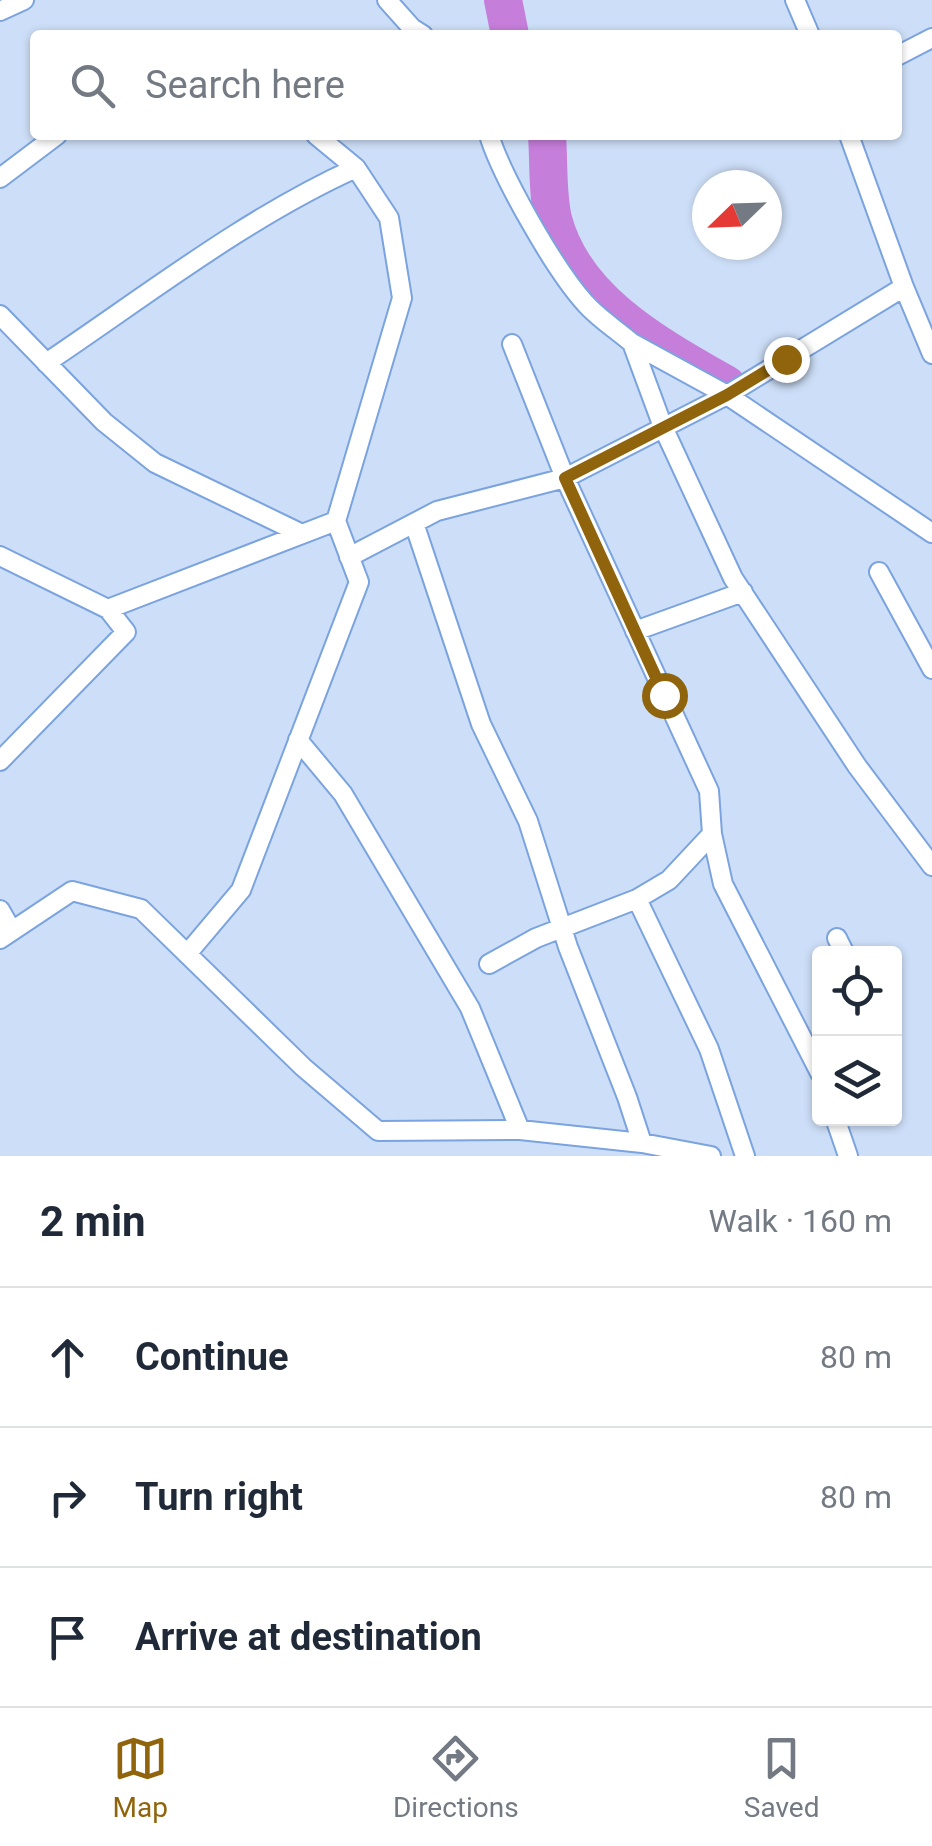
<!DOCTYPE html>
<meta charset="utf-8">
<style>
:root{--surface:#fff;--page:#f2f2f3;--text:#1f2937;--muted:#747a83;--line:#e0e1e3;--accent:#8f640c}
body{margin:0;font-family:Roboto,sans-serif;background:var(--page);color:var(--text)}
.controls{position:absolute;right:30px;bottom:30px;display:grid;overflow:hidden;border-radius:10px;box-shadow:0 2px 8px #0004}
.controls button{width:90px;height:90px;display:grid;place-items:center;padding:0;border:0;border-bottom:2px solid var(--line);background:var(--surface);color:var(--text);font:50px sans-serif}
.compass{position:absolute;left:692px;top:170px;width:90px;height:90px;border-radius:50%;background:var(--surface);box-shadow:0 2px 8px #0004;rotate:247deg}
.stop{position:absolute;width:30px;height:30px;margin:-22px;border:8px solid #8f640c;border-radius:50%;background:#fff}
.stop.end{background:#8f640c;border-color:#fff;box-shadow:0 2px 10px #0008}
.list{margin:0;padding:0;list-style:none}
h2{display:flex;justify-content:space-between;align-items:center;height:130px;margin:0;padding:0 40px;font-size:42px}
h2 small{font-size:32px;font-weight:400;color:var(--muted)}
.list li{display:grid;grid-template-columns:65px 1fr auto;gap:30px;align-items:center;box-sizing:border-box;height:140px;padding:0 40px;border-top:2px solid var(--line)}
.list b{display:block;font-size:38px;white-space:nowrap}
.list em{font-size:32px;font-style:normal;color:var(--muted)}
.icon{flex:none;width:55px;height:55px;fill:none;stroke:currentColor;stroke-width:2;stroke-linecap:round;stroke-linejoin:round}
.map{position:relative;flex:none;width:932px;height:1156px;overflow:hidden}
.search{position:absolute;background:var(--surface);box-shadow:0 2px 8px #0004;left:30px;right:30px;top:30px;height:110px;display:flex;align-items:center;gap:25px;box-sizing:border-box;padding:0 35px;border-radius:10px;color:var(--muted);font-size:38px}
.sheet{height:550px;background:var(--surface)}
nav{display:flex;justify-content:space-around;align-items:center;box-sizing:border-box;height:140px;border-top:2px solid var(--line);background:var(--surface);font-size:28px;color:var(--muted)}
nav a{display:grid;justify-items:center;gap:5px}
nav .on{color:var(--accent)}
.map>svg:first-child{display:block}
</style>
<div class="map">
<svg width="932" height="1156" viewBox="0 0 932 1156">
<rect width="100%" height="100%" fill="#cddff8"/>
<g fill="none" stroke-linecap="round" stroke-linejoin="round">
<path stroke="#c67edb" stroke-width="38" d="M503 0 510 35
M547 135C549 162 547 193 553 219 574 301 659 346 727 385"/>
<g stroke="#7aa3df" stroke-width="22">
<path id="minor" d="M387 0 412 28 423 35
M795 0 810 35
M0 11 24 0
M897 56 932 38
M489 135C502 177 555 270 585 303 598 318 617 330 632 343
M849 135 904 287 932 354
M0 178 57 135
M0 315 104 422 155 463 300 533
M512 344 565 478 709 791 712 834 723 884 820 1073
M46 363C146 296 247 217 356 168
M414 523 481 724 528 821 568 947 627 1097 642 1143
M932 533 727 395 632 343 663 427 733 578 857 766 932 866
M0 556 108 609 336 521
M349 557 437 511 565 478 727 395 904 287
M879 572 932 669
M635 631 743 592
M298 740 343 794 470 1008 520 1130
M0 761 126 632 108 609
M637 899 709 1049 745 1156
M0 910 12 931
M837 938 845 954
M0 939 72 891 141 909 303 1067 378 1131 520 1130 642 1143 711 1156
M187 954 241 890 359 582 336 521 402 298 389 218 356 168 316 135
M489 964 536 938 637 899 669 880 712 834
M835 1118 848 1156"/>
</g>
<use href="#minor" stroke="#fff" stroke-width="18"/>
</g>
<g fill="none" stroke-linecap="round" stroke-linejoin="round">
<path stroke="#8f640c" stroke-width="12" d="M664 695 565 478 727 395 786 359"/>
</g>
</svg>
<div class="controls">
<button><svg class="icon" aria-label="locate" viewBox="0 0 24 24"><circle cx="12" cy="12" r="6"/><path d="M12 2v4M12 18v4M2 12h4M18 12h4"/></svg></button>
<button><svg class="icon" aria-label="layers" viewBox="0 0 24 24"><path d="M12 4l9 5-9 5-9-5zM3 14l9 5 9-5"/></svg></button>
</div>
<svg class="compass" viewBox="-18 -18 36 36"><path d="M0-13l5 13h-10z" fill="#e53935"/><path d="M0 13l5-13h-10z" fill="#747a83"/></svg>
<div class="stop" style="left:664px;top:695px"></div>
<div class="stop end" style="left:786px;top:359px"></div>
<div class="search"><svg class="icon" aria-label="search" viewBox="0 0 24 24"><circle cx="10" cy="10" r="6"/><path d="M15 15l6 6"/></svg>Search here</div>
</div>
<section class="sheet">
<h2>2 min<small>Walk · 160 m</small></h2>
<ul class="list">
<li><svg class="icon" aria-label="ahead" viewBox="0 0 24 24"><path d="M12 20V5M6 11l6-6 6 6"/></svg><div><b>Continue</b></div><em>80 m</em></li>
<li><svg class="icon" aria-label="right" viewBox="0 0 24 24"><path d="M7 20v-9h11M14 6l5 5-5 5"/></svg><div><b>Turn right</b></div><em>80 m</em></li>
<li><svg class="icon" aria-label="arrive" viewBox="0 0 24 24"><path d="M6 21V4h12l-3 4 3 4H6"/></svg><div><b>Arrive at destination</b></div></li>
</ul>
</section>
<nav>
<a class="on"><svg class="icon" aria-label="map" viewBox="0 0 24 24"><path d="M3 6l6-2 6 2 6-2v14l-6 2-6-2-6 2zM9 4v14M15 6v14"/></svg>Map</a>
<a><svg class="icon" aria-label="directions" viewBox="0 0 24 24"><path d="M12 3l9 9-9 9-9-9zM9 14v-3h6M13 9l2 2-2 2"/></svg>Directions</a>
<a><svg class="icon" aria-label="saved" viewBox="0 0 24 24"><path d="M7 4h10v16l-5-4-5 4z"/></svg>Saved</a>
</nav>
